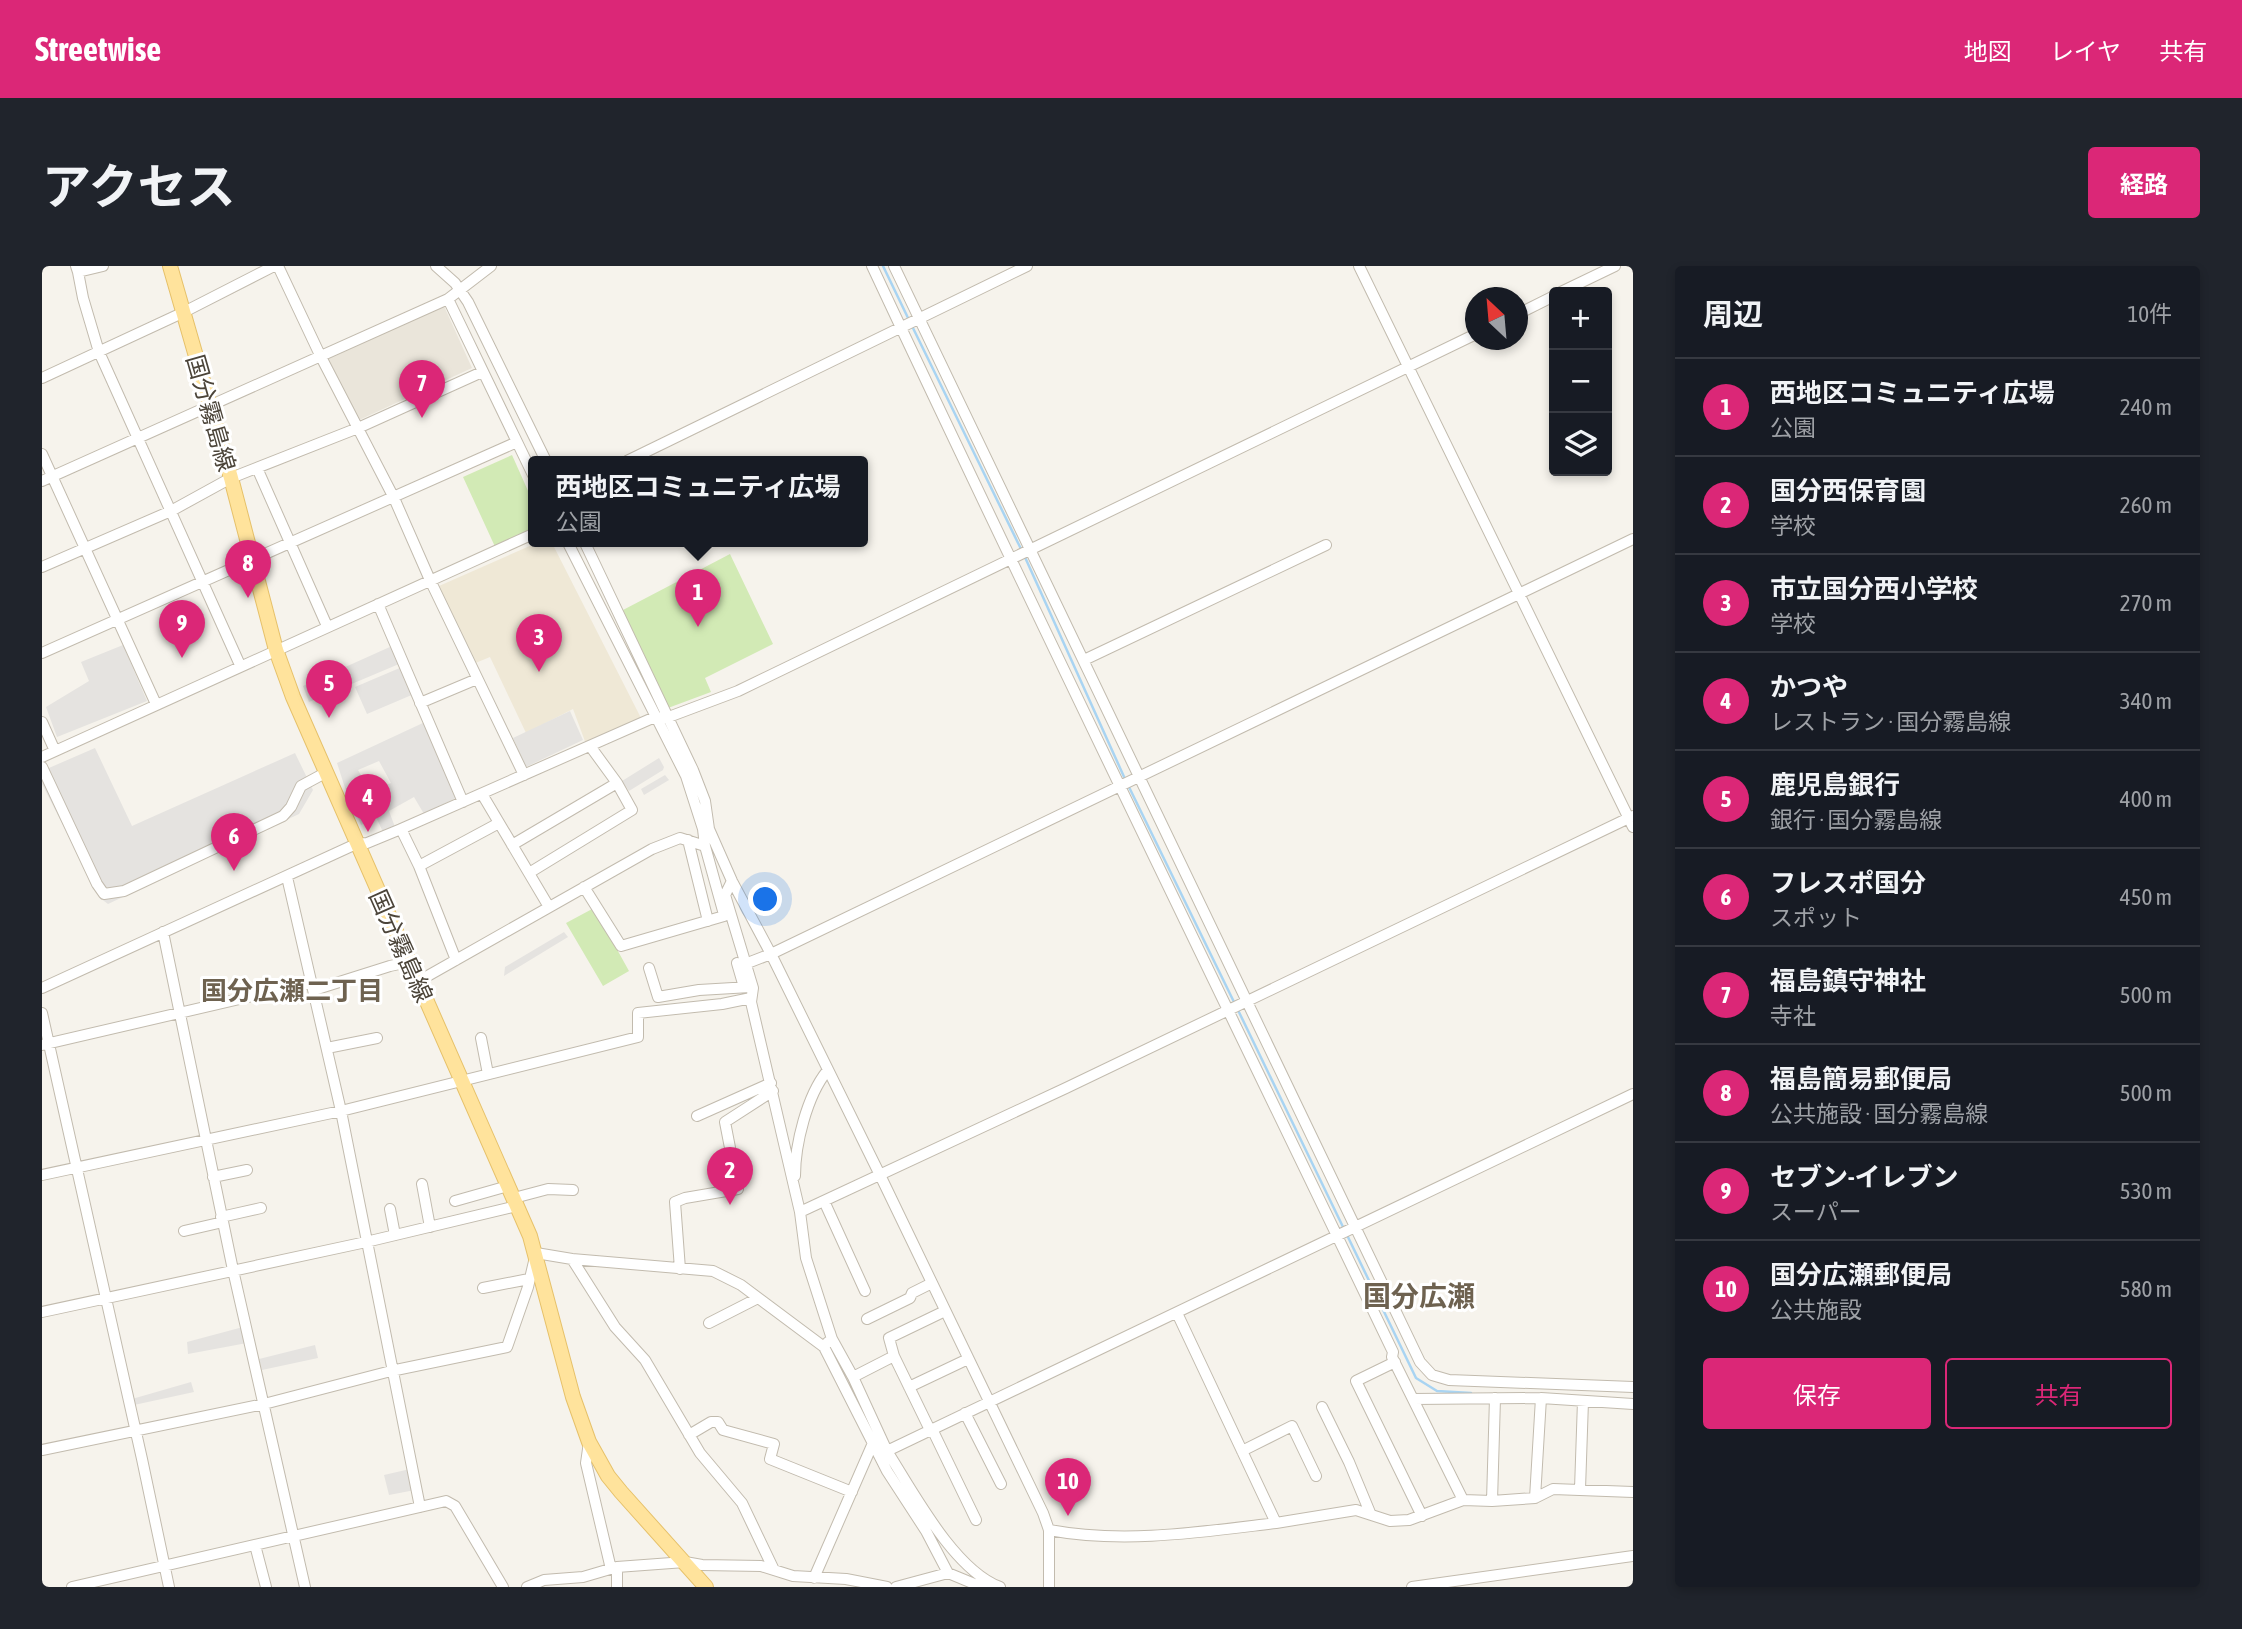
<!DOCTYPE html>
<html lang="ja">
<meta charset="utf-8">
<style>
:root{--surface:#171b24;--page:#20242c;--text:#f1f3f6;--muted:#9ea1a6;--line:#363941;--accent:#db2777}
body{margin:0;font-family:"Asap Condensed","Noto Sans JP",sans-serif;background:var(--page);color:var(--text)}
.controls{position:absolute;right:21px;top:21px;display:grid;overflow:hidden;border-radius:7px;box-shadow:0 4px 10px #0003}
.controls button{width:63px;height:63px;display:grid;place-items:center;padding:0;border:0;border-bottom:2px solid var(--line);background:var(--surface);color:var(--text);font:35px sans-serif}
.compass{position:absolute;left:1423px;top:21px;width:63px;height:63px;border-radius:50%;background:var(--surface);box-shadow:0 4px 10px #0003;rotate:334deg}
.you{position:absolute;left:724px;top:634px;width:24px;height:24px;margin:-18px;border:5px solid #fff;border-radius:50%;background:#1a73e8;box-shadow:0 0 0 10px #1a73e833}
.badge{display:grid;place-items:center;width:46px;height:46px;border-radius:50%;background:var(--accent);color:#fff;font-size:23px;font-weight:700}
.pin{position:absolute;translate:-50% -58px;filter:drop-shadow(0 2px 4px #0008)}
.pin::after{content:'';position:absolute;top:37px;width:24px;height:21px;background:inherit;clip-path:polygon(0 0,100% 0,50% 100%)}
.popup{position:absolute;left:486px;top:190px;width:340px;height:91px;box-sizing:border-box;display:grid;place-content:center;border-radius:7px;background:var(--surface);filter:drop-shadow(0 2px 5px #0005);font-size:23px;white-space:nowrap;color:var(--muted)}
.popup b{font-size:26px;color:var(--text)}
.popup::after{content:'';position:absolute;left:50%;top:100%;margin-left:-14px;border:14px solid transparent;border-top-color:var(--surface)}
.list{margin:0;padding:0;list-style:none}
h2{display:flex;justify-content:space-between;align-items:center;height:91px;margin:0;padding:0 28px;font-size:30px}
h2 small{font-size:23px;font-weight:400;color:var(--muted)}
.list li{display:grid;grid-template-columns:46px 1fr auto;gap:21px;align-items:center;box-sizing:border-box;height:98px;padding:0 28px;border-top:2px solid var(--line)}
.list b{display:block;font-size:26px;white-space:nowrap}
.list p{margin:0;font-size:23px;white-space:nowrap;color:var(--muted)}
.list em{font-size:23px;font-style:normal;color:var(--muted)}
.actions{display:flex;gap:14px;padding:21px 28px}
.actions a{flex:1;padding:16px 0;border:2px solid var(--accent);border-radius:7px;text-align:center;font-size:24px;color:var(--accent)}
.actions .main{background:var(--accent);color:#fff}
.icon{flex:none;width:38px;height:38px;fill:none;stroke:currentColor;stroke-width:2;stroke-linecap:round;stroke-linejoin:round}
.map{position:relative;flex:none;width:1591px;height:1321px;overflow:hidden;border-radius:7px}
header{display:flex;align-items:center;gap:42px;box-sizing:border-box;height:98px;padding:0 35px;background:var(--accent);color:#fff}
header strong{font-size:33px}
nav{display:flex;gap:38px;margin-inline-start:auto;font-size:24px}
.intro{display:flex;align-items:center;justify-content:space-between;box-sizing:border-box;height:168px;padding:0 42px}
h1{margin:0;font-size:49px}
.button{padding:18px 32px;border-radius:7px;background:var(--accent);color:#fff;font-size:24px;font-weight:700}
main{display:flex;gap:42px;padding:0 42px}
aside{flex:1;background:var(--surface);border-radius:7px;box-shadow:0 4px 10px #0003}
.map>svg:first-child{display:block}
</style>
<header>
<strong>Streetwise</strong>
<nav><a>地図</a><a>レイヤ</a><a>共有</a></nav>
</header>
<div class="intro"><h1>アクセス</h1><a class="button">経路</a></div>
<main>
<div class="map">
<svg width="1591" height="1321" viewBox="0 0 1591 1321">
<rect width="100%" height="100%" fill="#f6f3ec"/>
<path fill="#eae5da" d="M402 40 430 102 315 155 286 93Z"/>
<path fill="#efe8d6" d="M499 275H509L599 452 544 478 531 443 484 467 448 391 431 398 397 320Z"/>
<path fill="#d2eab5" d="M470 189 491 236V269L455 285 421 211Z
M688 288 731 378 663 412 669 426 626 442 581 344Z
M552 642 587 705 561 720 524 657Z"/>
<path fill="#e5e3e0" d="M81 379 105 435 15 471 4 441 47 415 39 396Z
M350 380 357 398 267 436 261 420Z
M360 401 372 428 325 448 313 421Z
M528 445 541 474 484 501 471 472Z
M383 456 416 531 382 548 372 531 347 545 353 561 341 566 334 551 319 559 308 533 349 517 337 495 316 504 327 523 306 531 295 497Z
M53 482 90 560 253 487 271 524 257 548 66 638 58 632 0 518V505Z
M617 492 622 501 621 504 587 525 580 515Z
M623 509 627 514 602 529 599 523Z
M522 666 526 671 462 710 463 701Z
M201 1061 205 1077 146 1088 145 1076Z
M273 1079 276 1092 220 1104 217 1093Z
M149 1116 152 1126 92 1139 90 1133Z
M368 1203 373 1224 347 1229 342 1209Z"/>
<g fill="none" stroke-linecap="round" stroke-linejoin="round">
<path stroke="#a9d4f2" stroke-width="2.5" d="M841 0 867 54
M870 60 979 283
M982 289 1083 513
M1086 519 1192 736
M1195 742 1302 963
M1305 969 1374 1112 1395 1125 1429 1127"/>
<g stroke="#c2bbae" stroke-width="12">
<path id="minor" d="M34 0 36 6 61 0
M236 0 278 89 352 232 388 314 482 509
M394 0 413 17 426 36 504 195
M830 0C1000 363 1177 724 1351 1086L1350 1091 1421 1234
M852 0 1378 1096 1390 1109 1407 1114 1591 1121
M1317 0 1591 561
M36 6 41 32 57 86 198 399
M1519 26 1573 0
M406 33 491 209
M1476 48 1512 30
M0 112 140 47 232 0
M0 188 114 438
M585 195 985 0
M215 202 285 360
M0 215 406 33 449 0
M542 275 651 504 663 535 667 563 690 615 729 688 838 909 1001 1247 1007 1264V1321
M0 301 129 245 189 212 316 162 440 106
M336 338 421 536
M0 387 475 176
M1042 394 1284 279
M378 437 435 413
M0 456 13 485
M0 491 491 268
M0 501 55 618 62 628 82 625 241 550 249 541 259 520 283 507
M440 528 507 641
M359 563 377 600 414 694
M646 574 666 655
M470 579 575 517
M663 580 681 645
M377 600 457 557
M487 607 590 544 575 517 548 480
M245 611 299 845 378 1241
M690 615 683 629 711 722 709 736 758 946 764 992 790 1073 785 1077
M542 621 579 680 682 650
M121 666 191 1004 263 1321
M695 697 702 721
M703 698 729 688 1591 273
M607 702 616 731 657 724 708 721
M375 716 610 583 638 572 663 580 661 563 644 510 525 275
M271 719 272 724 348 700 367 696
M0 722 314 578 325 577 359 563 613 451 624 452 696 425 1434 68
M0 747 100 1193 127 1321
M439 772 446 808
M0 779 270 716
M285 782 335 772
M655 850 729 817
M0 909 299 845 596 771V747L680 738 709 732
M753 910C753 878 765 830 785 805
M171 911 205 904
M380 918 388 961
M472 932 506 923 531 924
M413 935 466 920
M782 935 823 1025
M348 943 353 969
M758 946 1024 822 1591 550
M179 951 219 942
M142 965 181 956
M530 993 573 1061 603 1094 658 1187 700 1237 732 1304
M638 1003 633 936 643 932 696 923 683 856 731 825
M441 1022 487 1013
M0 1046 324 976 475 940
M825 1053 868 1032 870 1027 890 1017
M667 1057 716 1032
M790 1073 811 1111 845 1185 1591 828
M852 1090 847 1072 903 1045
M1353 1096 1314 1115 1380 1250
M811 1111 852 1090 888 1164
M867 1121 926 1093
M1371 1133 1499 1132 1591 1138
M1280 1141 1307 1196 1329 1249
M923 1147 959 1218
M890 1163 934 1254
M647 1169 669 1156H676L681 1164 732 1178 728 1193 810 1226
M547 1176 544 1197 569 1303
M0 1184 222 1138 349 1105 465 1081 486 1021 494 987 530 993 671 1005 699 1019 782 1081 845 1205 884 1265 906 1307
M845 1185C871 1226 912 1304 958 1321
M1200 1185 1250 1160 1274 1210
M1538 1223 1541 1135
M1493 1232 1499 1132
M1450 1235 1453 1132
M1234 1257 1314 1244 1348 1255 1367 1254 1421 1234 1450 1235 1493 1232 1511 1223 1591 1226
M1007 1264C1082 1278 1159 1266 1234 1257L1135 1047
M213 1279 224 1321
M575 1301V1321
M772 1312 831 1177
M30 1321 404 1235 413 1240 461 1321
M485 1321 502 1314 541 1311 575 1301 643 1296 660 1299 719 1300 751 1310 804 1313 845 1321
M854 1321 906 1307 940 1321
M1370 1321 1591 1290"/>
</g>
<g stroke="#e6c16a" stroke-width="16">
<path id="major" d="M128 0 189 212 234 384 251 431 488 970 531 1131 547 1176 566 1210 579 1226 664 1321"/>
</g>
<use href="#minor" stroke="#fff" stroke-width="10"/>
<use href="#major" stroke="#ffe39c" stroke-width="14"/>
</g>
<g text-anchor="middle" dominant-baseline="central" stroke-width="6" stroke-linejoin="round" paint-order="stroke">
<g font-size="24" fill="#4b4439" stroke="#fff">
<text transform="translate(169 147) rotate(74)">国分霧島線</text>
<text transform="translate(359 680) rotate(66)">国分霧島線</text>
</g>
<g font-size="26" font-weight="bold" fill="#6e6250" stroke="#fff">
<text x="250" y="725">国分広瀬二丁目</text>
</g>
<g font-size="28" font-weight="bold" fill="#6e6250" stroke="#fff">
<text x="1377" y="1030">国分広瀬</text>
</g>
</g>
</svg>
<div class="controls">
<button>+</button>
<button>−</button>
<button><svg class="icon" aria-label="layers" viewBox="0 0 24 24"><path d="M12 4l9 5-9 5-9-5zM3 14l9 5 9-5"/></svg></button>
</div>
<svg class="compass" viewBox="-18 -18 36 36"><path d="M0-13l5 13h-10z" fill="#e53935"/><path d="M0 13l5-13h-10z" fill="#9ea1a6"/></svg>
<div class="you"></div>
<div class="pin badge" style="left:656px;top:361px">1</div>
<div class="popup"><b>西地区コミュニティ広場</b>公園</div>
<div class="pin badge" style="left:688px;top:939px">2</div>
<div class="pin badge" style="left:497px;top:406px">3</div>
<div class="pin badge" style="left:326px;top:566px">4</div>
<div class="pin badge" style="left:287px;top:452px">5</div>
<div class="pin badge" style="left:192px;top:605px">6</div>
<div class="pin badge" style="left:380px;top:152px">7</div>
<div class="pin badge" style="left:206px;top:332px">8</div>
<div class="pin badge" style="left:140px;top:392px">9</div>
<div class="pin badge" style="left:1026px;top:1250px">10</div>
</div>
<aside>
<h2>周辺<small>10件</small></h2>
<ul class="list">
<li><span class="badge">1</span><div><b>西地区コミュニティ広場</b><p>公園</p></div><em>240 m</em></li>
<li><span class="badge">2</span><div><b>国分西保育園</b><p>学校</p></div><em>260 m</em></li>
<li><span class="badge">3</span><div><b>市立国分西小学校</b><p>学校</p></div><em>270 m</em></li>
<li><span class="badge">4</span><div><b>かつや</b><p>レストラン · 国分霧島線</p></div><em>340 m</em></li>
<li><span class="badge">5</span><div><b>鹿児島銀行</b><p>銀行 · 国分霧島線</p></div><em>400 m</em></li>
<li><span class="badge">6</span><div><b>フレスポ国分</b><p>スポット</p></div><em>450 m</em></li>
<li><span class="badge">7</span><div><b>福島鎮守神社</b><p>寺社</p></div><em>500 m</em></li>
<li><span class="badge">8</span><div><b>福島簡易郵便局</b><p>公共施設 · 国分霧島線</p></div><em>500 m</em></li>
<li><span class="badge">9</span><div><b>セブン-イレブン</b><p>スーパー</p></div><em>530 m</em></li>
<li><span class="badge">10</span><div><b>国分広瀬郵便局</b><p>公共施設</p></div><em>580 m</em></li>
</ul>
<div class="actions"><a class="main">保存</a><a>共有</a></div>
</aside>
</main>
